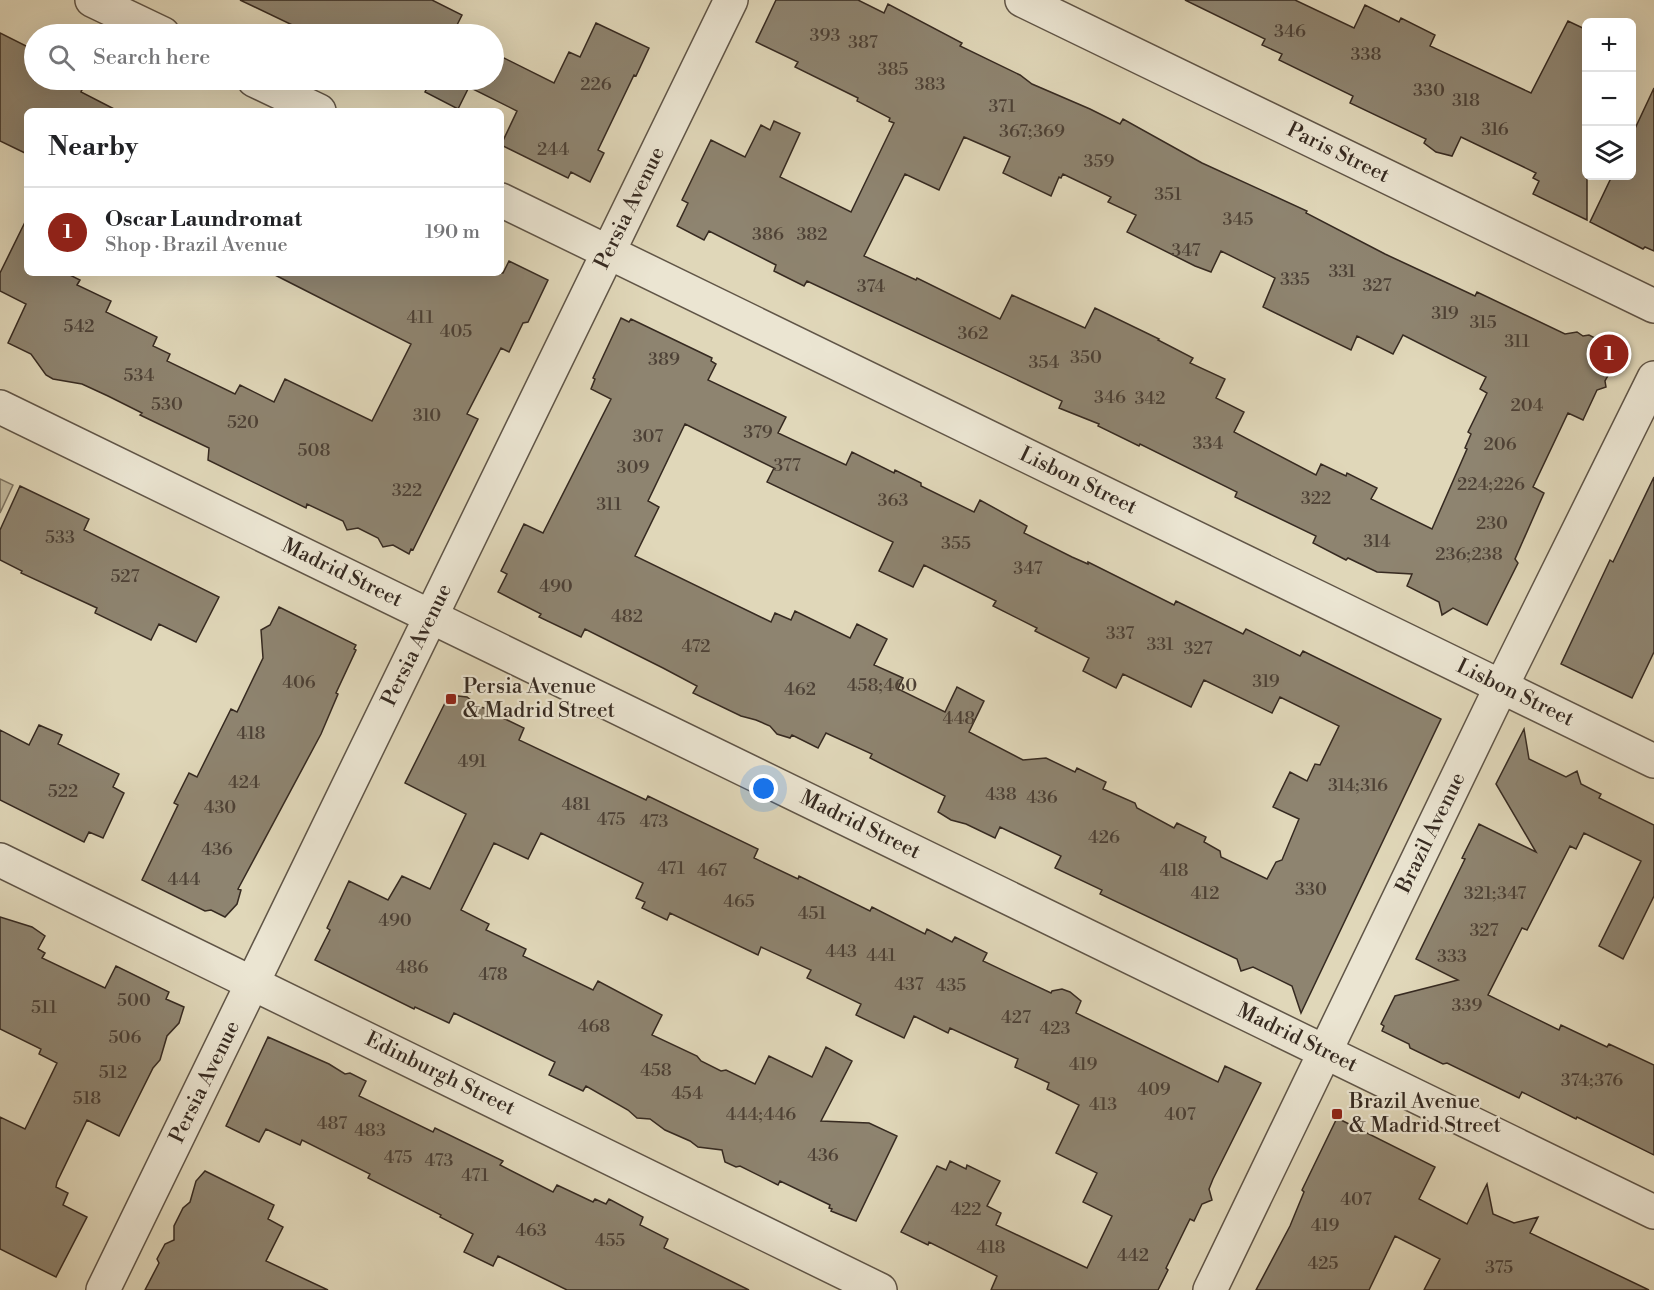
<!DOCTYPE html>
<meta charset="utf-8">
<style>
:root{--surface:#fff;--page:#f2f2f2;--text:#202124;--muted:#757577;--line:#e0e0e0;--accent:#8f2418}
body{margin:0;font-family:"Libre Bodoni",serif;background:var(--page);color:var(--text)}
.controls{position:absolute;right:18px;top:18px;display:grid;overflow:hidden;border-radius:9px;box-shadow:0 6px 24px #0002}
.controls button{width:54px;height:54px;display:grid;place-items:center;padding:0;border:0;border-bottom:2px solid var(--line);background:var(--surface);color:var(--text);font:30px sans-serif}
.you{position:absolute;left:764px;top:789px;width:21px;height:21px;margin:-15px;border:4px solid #fff;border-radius:50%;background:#1a73e8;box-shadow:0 0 0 9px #1a73e833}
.badge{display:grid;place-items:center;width:39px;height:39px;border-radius:50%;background:var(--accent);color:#fff;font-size:20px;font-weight:700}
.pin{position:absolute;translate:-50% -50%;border:3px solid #fff;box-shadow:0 2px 6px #0006}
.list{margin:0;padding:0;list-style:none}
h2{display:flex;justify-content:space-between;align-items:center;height:78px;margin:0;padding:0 24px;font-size:26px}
h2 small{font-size:20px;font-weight:400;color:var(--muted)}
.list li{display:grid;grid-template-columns:39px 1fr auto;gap:18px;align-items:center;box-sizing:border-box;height:90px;padding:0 24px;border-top:2px solid var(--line)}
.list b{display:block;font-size:22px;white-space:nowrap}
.list p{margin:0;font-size:20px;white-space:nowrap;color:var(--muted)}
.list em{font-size:20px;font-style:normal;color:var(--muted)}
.icon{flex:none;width:33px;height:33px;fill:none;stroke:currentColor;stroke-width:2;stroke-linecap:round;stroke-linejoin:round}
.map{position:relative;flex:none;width:1654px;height:1290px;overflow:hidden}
.search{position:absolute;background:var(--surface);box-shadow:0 6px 24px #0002;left:24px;top:24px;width:480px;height:66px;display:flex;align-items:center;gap:15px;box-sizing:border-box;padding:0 21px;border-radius:33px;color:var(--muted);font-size:22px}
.panel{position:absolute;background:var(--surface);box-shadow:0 6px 24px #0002;left:24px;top:108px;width:480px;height:168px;border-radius:9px}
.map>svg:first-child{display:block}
</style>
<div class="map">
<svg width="1654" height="1290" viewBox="0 0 1654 1290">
<rect width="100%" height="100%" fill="#e0d7b9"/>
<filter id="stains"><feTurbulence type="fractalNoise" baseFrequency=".00333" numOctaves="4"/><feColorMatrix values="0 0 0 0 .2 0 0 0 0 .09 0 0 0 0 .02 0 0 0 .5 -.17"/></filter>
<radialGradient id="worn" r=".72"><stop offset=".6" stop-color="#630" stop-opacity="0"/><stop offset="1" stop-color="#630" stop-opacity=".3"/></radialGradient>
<path fill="#c3ba9f" stroke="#7c7260" stroke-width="1.5" d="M0 479 13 485 0 513Z"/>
<path fill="#8e8470" stroke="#362a21" stroke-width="1.5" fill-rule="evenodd" d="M240 0H432L462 15 453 33 456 34H311Z
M776 0H858L884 13 888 4 962 43 960 46 1020 75 1032 84 1090 109 1120 124 1123 119 1202 163 1307 211 1306 213 1385 254 1443 281 1475 296 1477 292 1565 334 1577 332 1583 336 1589 335 1613 347 1617 360 1605 381 1606 387 1597 390 1583 420 1568 413 1533 487 1544 493 1515 559 1518 563 1487 625 1453 608 1442 615 1439 602 1407 586 1412 574 1377 572 1348 558 1346 560 1313 543 1316 536 1235 497 1237 492 1140 444 1139 446 1098 426 1099 424 1059 408 1062 401 807 281 804 286 774 271 776 265 709 231 704 240 677 226 688 203 682 200 711 140 745 157 761 125 770 130 774 121 800 133 780 177 851 212 894 123 889 121 890 118 857 101 858 98 795 67 798 62 756 42ZM964 137 1010 157 1003 173 1051 196 1059 177 1061 178 1063 174 1111 197 1108 202 1136 215 1127 232 1195 266 1211 272 1221 251 1275 278 1263 307 1351 350 1357 336 1393 354 1403 335 1486 377 1480 389 1487 393 1468 432 1471 434 1465 448 1467 449 1432 529 1371 499 1377 488 1347 473 1346 476 1321 464 1316 475 1234 432 1244 412 1216 398 1225 379 1190 363 1193 358 1158 340 1159 339 1095 308 1085 328 1012 295 1000 319 917 278 916 280 864 256 905 174 939 190Z
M1185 0H1295L1354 28 1365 5 1399 22 1401 18 1435 35 1430 46 1531 93 1568 21 1587 30V220L1533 194 1539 181 1533 178 1536 173 1461 137 1452 156 1436 152 1424 143 1426 139 1350 103 1353 96 1279 60 1282 54 1262 45 1265 39Z
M596 23 649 48 636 76 634 75 598 150 604 153 590 182 571 172 568 178 501 145 517 111 469 87 458 109 425 92 427 88 412 81 413 80H494V53L554 83 569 52 580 57Z
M0 33 34 50V80H87L81 92 118 111H27V154L0 141Z
M1654 88V251L1645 247 1643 249 1590 222 1612 176H1632V135Z
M27 218V273H66L80 280 77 285 111 301 106 312 157 337 153 346 170 354 167 361 235 394 240 385 274 402 285 379 372 421 411 344 271 273H503L509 261 548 280 528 322 523 323 509 352 501 348 467 414 478 419 413 550 411 549 409 554 393 545 383 547 378 538 358 528 347 530 343 521 307 504 306 508 208 460 209 448 140 415 142 413 108 396 82 384 53 379 46 375 31 354 8 343 26 304 0 291V273Z
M621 318 629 322 631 319 712 358 711 361 716 364 708 380 786 417 778 433 846 465 852 452 894 473 895 470 921 483V486L974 512 980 500 1027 526 1024 533 1072 557 1088 564V562L1174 605 1176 601 1243 634 1246 629 1300 656 1303 651 1441 719 1301 1013 1292 986 1253 967 1241 971 1237 959 1100 894 1102 890 1055 868 1061 856 1000 827 995 838 966 824 951 820 938 812 945 796 870 758 872 754 826 733 818 748 792 735 790 738 777 734 770 726 756 720 741 716 693 693 697 686 663 668 585 629 581 637 539 617 541 614 498 592 507 574 501 571 524 524 543 533 611 399 591 389 595 379 593 378ZM685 424 774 468 767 482 893 542 879 571 913 587 924 565 996 601 993 606 1037 628 1035 631 1089 658 1083 671 1116 688 1123 674 1191 707 1204 680 1272 713 1280 697 1339 726 1320 765 1315 764 1307 781 1290 772 1273 807 1299 819 1282 860 1276 862 1267 879 1221 857 1220 851 1204 842 1206 837 1177 823 1174 828 1137 808 1135 803 1103 789 1106 782 1077 768 1075 772 1046 758 1023 760 969 732 984 701 957 687 945 712 898 689 903 678 874 665 887 639 857 624 850 638 795 611 791 620 775 613 771 622 635 556 659 507 648 501Z
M1654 477V652L1632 698 1561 664 1610 560 1613 562Z
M20 486 89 519 84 530 219 597 196 642 159 624 151 640 95 613 97 608 21 573 22 571 0 560V530Z
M279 607 356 645 354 649 356 650 336 693 338 694 321 734 238 889 241 890 237 904 225 917 211 910 205 911 142 880 178 805 174 803 189 773 197 777 231 709 237 712 263 658 261 630 270 625Z
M449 695 467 697 480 707 493 710 501 717 524 728 519 740 646 800 648 796 758 849 754 858 798 879 799 876 870 911 872 907 925 934 927 929 952 942 955 937 987 953 983 961 1051 993 1052 991 1062 989 1070 992 1081 1001 1076 1013 1218 1082 1225 1066 1261 1083 1213 1179 1209 1189 1212 1200 1202 1204 1194 1221 1190 1219 1166 1268 1168 1270 1158 1290H991L997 1276 929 1242 928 1245 901 1232 937 1166 946 1170 950 1161 966 1169 967 1165 1000 1181 987 1206 1001 1213 996 1225 1087 1268 1112 1216 1083 1202 1097 1173 1056 1153 1079 1105 1047 1089 1049 1083 1015 1067 1018 1059 950 1028 948 1033 914 1016 904 1038 856 1015 861 1004 807 978 811 970 761 947 758 955 670 913 667 920 642 908 645 902 636 898 643 883 541 833 528 859 494 843 461 910 489 924 486 930 526 949 523 956 593 990 598 981 662 1015 652 1035 697 1056 701 1061 721 1071 726 1070 755 1084 769 1056 812 1077 826 1047 852 1061 821 1121 869 1123 897 1136 856 1221 831 1211 832 1209 829 1208 830 1205 780 1181 778 1185 740 1166 736 1167 725 1162 722 1150 698 1147 690 1141 665 1130 650 1119 637 1118 628 1110 586 1086 583 1091 549 1075 555 1062 454 1013 449 1023 415 1007 414 1009 315 960 330 930 327 928 349 881 388 900 402 876 430 889 466 814 405 783Z
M39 725 62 735 58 744 119 774 113 787 124 793 103 838 89 832 84 842 0 800V730L29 745Z
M1524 729 1529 759 1566 777 1577 771 1581 784 1601 794 1599 798 1654 825V896L1623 959 1599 946 1641 861 1584 833 1576 849 1570 846 1527 930 1522 928 1488 995 1559 1030 1561 1025 1607 1047 1609 1044 1654 1065V1155L1577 1117 1576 1119 1522 1092 1519 1098 1447 1063 1443 1064 1410 1048 1409 1044 1382 1031 1384 1026 1381 1024 1395 996 1458 980 1416 959 1465 859 1462 858 1479 824 1536 852 1496 784Z
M0 917 32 927 45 936 38 949 45 953 42 958 105 988 116 966 169 992 166 999 184 1007 179 1023 167 1036 160 1060 153 1068 119 1136 87 1120 57 1182 56 1187 68 1193 63 1205 87 1217 56 1277 0 1249V1117L25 1129 57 1063 39 1054 41 1049 0 1029Z
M268 1037 329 1064 345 1074 350 1073 366 1081 359 1096 433 1132 435 1128 503 1161 500 1165 553 1192 557 1185 593 1202 595 1199 606 1204 609 1199 643 1217 640 1225 668 1239 664 1248 749 1290H567L498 1256 493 1266 464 1252 473 1234 440 1217 441 1215 368 1178 370 1174 302 1140 300 1145 266 1129 259 1142 226 1126Z
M1337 1118 1435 1167 1419 1199 1467 1224 1487 1184 1493 1214 1514 1223 1538 1217 1530 1233 1649 1290H1424L1440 1259 1395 1236 1369 1290H1256L1290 1226 1304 1192 1302 1190Z
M205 1171 274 1205 268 1219 283 1227 266 1261 328 1290H145L159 1263 157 1259 165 1244 174 1240V1226L183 1208 190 1202 196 1181Z"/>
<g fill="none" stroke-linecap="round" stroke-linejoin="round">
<g stroke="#605547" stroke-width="36">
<path id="minor" d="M92 0 163 34
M1022 0 1654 306
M254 80 319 111
M501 200 1654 761
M0 407 1654 1212
M0 860 880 1290
M103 1290 731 0
M1210 1290 1501 687 1654 378"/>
</g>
<use href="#minor" stroke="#ebe5d2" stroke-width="33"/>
</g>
<g fill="#8f2418" stroke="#ebe5d2" stroke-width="2">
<rect x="445" y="693" width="12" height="12" rx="3"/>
<rect x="1331" y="1108" width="12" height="12" rx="3"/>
</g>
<g text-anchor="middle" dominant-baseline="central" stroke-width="4.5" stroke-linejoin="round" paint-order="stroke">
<g font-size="18" fill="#4c4035">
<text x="1290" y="31">346</text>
<text x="825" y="35">393</text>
<text x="863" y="42">387</text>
<text x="1366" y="54">338</text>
<text x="893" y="69">385</text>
<text x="596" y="84">226</text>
<text x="930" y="84">383</text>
<text x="1429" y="90">330</text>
<text x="1466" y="100">318</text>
<text x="1002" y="106">371</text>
<text x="1495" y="129">316</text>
<text x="1032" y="131">367;369</text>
<text x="553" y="149">244</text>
<text x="1099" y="161">359</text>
<text x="1168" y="194">351</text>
<text x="1238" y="219">345</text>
<text x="768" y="234">386</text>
<text x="812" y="234">382</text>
<text x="1186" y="250">347</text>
<text x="1342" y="271">331</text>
<text x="1295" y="279">335</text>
<text x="1377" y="285">327</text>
<text x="871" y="286">374</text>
<text x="1445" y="313">319</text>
<text x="420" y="317">411</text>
<text x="1483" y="322">315</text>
<text x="79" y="326">542</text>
<text x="456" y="331">405</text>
<text x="973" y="333">362</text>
<text x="1517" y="341">311</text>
<text x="1086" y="357">350</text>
<text x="664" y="359">389</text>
<text x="1044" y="362">354</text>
<text x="139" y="375">534</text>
<text x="1110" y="397">346</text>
<text x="1150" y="398">342</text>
<text x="167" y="404">530</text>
<text x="1527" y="405">204</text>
<text x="427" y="415">310</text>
<text x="243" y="422">520</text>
<text x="758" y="432">379</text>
<text x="648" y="436">307</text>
<text x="1208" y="443">334</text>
<text x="1500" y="444">206</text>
<text x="314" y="450">508</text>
<text x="787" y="465">377</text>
<text x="633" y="467">309</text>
<text x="1491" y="484">224;226</text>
<text x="407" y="490">322</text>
<text x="1316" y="498">322</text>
<text x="893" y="500">363</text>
<text x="609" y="504">311</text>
<text x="1492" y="523">230</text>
<text x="60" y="537">533</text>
<text x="1377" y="541">314</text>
<text x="956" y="543">355</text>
<text x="1469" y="554">236;238</text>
<text x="1028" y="568">347</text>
<text x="125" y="576">527</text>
<text x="556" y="586">490</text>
<text x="627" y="616">482</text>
<text x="1120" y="633">337</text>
<text x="1160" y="644">331</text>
<text x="696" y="646">472</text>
<text x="1198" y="648">327</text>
<text x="1266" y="681">319</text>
<text x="299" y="682">406</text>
<text x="882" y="685">458;460</text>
<text x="800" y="689">462</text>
<text x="959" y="718">448</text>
<text x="251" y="733">418</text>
<text x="472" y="761">491</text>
<text x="244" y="782">424</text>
<text x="1358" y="785">314;316</text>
<text x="63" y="791">522</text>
<text x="1001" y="794">438</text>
<text x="1042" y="797">436</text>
<text x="576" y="804">481</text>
<text x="220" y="807">430</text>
<text x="611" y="819">475</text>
<text x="654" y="821">473</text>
<text x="1104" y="837">426</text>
<text x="217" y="849">436</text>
<text x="671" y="868">471</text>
<text x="712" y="870">467</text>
<text x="1174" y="870">418</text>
<text x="184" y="879">444</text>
<text x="1311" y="889">330</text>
<text x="1205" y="893">412</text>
<text x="1495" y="893">321;347</text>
<text x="739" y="901">465</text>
<text x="812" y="913">451</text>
<text x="395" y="920">490</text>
<text x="1484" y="930">327</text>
<text x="841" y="951">443</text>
<text x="881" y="955">441</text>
<text x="1452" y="956">333</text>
<text x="412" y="967">486</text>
<text x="493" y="974">478</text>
<text x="909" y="984">437</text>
<text x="951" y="985">435</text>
<text x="134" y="1000">500</text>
<text x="1467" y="1005">339</text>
<text x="44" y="1007">511</text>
<text x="1016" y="1017">427</text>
<text x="594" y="1026">468</text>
<text x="1055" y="1028">423</text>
<text x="125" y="1037">506</text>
<text x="1083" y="1064">419</text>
<text x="656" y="1070">458</text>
<text x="113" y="1072">512</text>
<text x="1592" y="1080">374;376</text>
<text x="1154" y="1089">409</text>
<text x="687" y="1093">454</text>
<text x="87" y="1098">518</text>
<text x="1103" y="1104">413</text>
<text x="761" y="1114">444;446</text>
<text x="1180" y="1114">407</text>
<text x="332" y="1123">487</text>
<text x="370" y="1130">483</text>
<text x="823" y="1155">436</text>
<text x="398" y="1157">475</text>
<text x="439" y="1160">473</text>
<text x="475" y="1175">471</text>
<text x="1356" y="1199">407</text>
<text x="966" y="1209">422</text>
<text x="1325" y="1225">419</text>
<text x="531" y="1230">463</text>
<text x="610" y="1240">455</text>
<text x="991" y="1247">418</text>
<text x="1133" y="1255">442</text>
<text x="1323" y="1263">425</text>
<text x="1499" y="1267">375</text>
</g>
<g font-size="21" fill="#362a21" stroke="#ebe5d2">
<text transform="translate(1338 153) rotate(26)">Paris Street</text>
<text transform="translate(630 208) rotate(-64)">Persia Avenue</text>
<text transform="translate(1078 481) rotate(26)">Lisbon Street</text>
<text transform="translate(342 573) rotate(26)">Madrid Street</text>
<text transform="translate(417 645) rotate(-64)">Persia Avenue</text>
<text transform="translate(1515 693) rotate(26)">Lisbon Street</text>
<text transform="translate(860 825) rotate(26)">Madrid Street</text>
<text transform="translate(1431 833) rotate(-64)">Brazil Avenue</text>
<text transform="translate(1297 1038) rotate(26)">Madrid Street</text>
<text transform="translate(440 1074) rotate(26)">Edinburgh Street</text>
<text transform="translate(205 1082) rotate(-64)">Persia Avenue</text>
</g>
<g font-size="21" fill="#362a21" stroke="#ebe5d2" text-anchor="start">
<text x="463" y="687">Persia Avenue<tspan x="463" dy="24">&amp; Madrid Street</tspan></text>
<text x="1349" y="1102">Brazil Avenue<tspan x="1349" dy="24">&amp; Madrid Street</tspan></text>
</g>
</g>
<rect width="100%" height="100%" filter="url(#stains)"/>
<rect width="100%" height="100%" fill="url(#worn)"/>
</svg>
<div class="controls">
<button>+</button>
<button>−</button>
<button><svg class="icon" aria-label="layers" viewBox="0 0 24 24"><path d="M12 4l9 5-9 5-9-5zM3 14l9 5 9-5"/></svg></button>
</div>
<div class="you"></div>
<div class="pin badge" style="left:1609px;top:354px">1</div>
<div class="search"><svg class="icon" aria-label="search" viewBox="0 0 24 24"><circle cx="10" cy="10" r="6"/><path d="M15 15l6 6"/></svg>Search here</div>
<section class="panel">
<h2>Nearby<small></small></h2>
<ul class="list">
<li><span class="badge">1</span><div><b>Oscar Laundromat</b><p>Shop · Brazil Avenue</p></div><em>190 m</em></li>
</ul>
</section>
</div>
